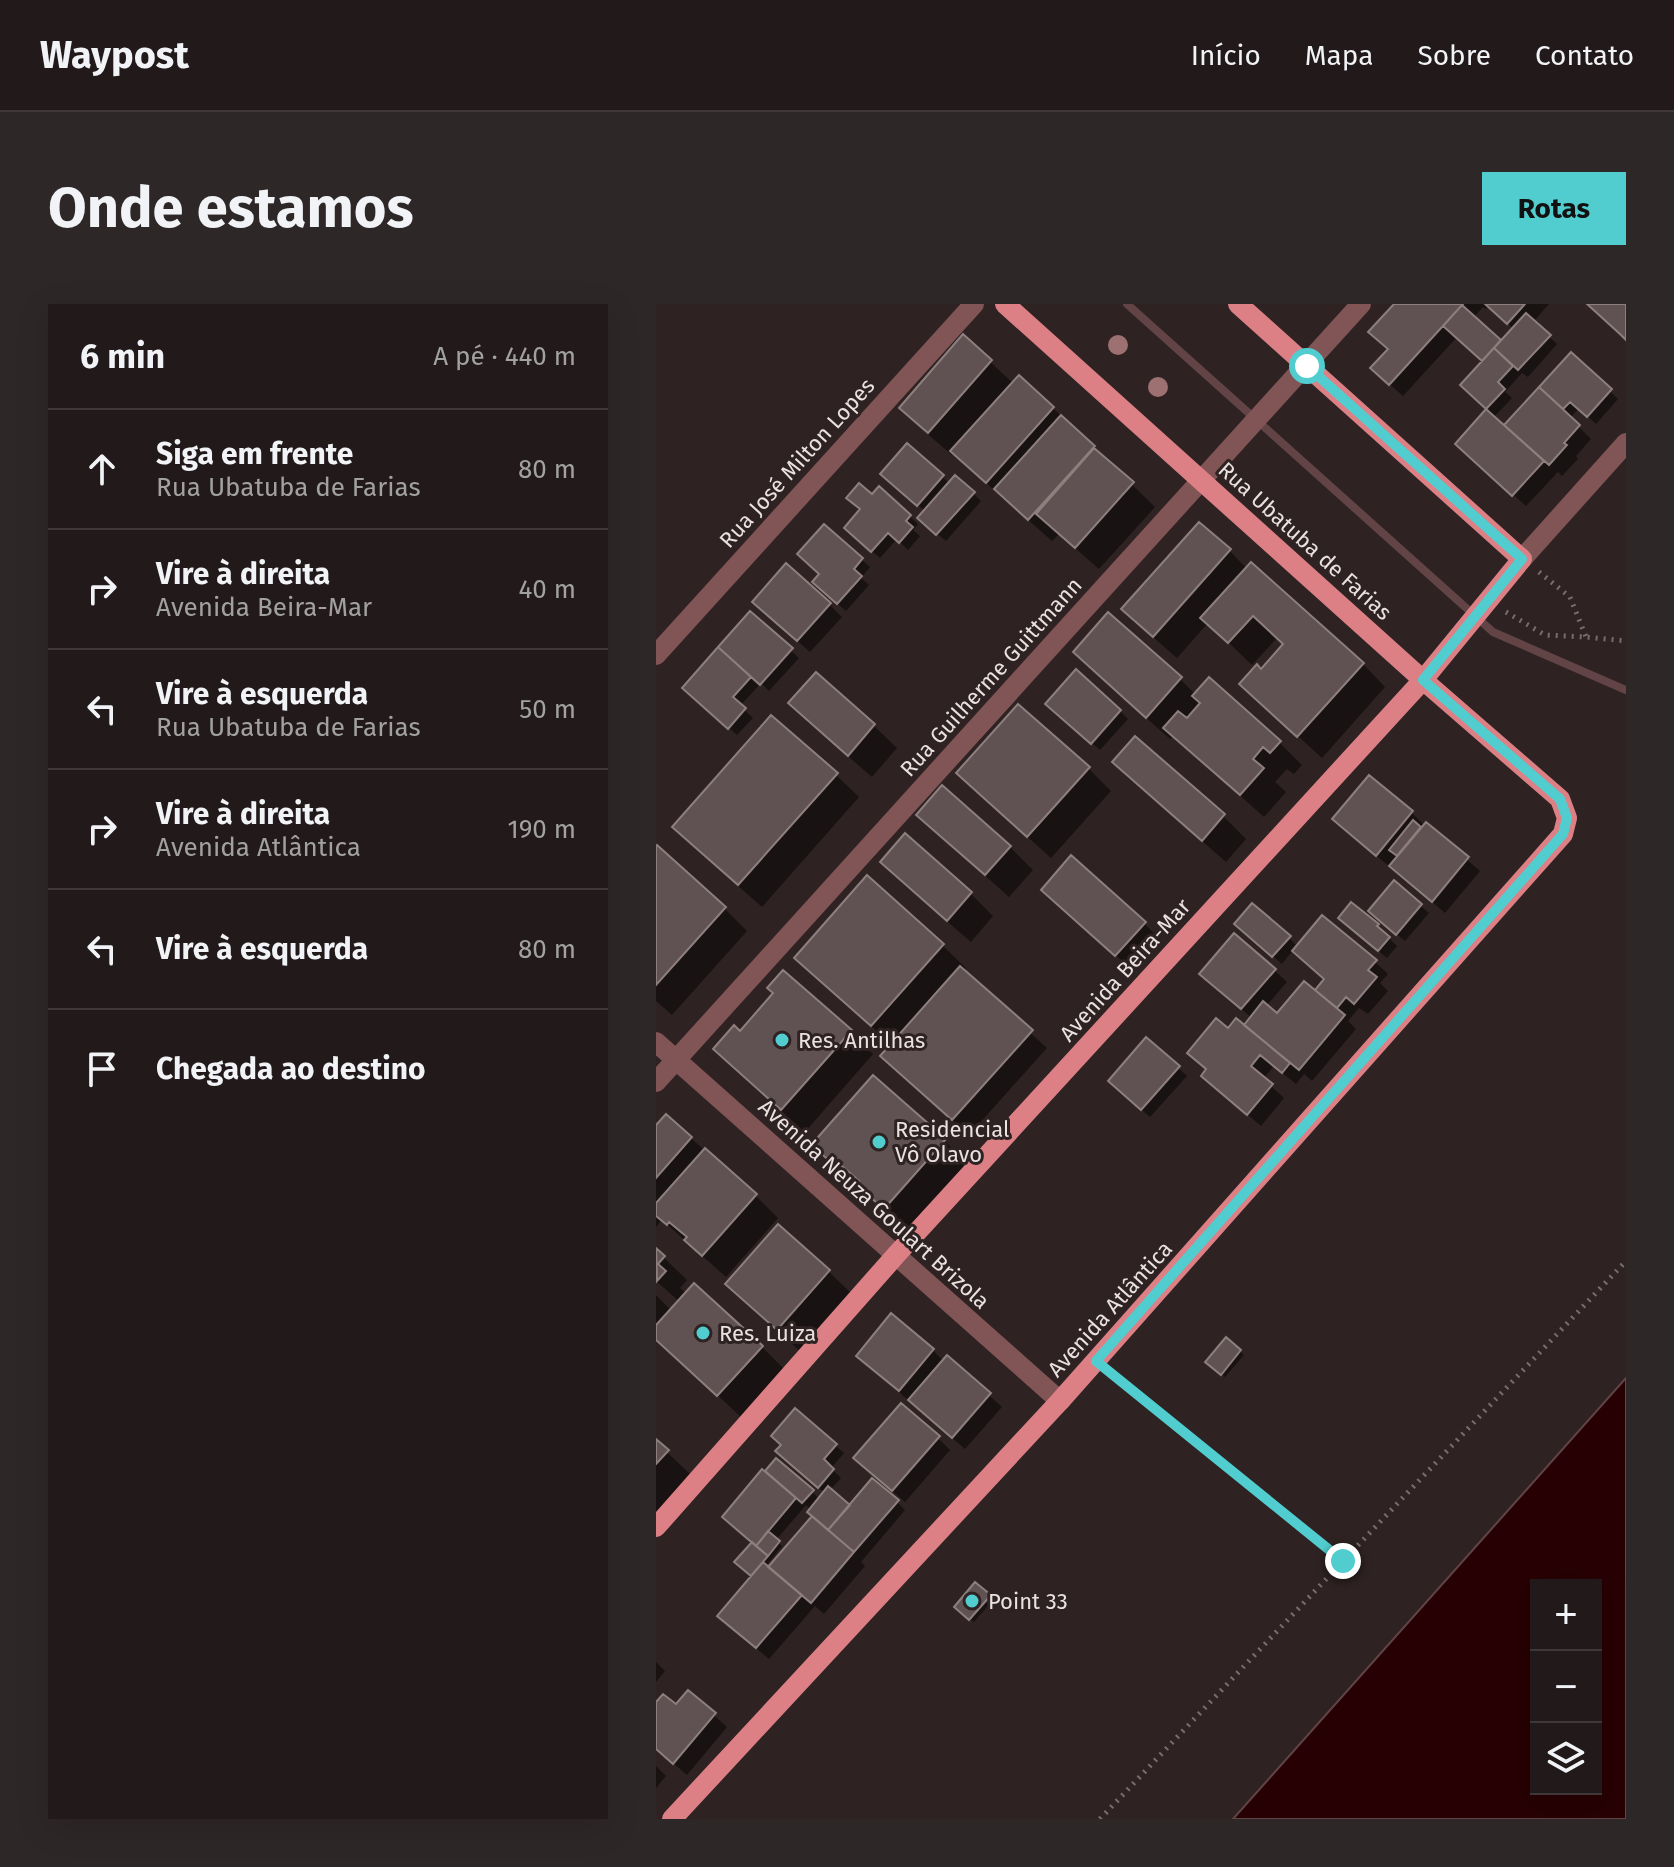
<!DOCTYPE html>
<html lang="pt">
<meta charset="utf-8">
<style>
:root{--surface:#221a1a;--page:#2e2727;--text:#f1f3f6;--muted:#a2a1a2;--line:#3f3839;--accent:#52cdcf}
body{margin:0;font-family:"Fira Sans",sans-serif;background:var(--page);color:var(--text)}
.controls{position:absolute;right:24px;bottom:24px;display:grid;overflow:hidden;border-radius:0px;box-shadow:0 8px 32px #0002}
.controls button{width:72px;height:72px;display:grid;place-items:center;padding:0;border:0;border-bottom:2px solid var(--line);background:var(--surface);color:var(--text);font:40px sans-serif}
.stop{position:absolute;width:24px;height:24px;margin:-18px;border:6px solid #52cdcf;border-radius:50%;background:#fff}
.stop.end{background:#52cdcf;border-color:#fff;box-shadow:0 2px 8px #0008}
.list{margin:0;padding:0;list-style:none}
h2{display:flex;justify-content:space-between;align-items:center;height:104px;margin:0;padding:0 32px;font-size:34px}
h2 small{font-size:26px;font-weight:400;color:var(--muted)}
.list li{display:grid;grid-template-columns:52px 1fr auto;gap:24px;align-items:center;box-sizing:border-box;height:120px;padding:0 32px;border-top:2px solid var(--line)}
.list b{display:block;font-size:30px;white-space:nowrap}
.list p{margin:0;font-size:26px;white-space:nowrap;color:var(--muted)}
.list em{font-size:26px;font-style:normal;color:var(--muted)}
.icon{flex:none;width:44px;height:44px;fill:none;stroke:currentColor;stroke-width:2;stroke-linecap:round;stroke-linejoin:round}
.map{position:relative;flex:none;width:970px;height:1515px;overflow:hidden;border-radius:0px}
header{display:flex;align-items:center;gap:48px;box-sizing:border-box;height:112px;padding:0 40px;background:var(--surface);border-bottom:2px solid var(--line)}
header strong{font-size:38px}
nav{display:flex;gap:44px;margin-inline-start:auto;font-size:28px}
.intro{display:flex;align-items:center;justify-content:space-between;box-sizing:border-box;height:192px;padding:0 48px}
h1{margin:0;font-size:56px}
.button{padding:20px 36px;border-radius:0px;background:var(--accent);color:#111;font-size:28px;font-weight:700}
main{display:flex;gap:48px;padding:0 48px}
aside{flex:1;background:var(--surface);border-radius:0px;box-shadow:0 8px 32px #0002}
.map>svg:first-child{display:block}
</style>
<header>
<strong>Waypost</strong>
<nav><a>Início</a><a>Mapa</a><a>Sobre</a><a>Contato</a></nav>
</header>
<div class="intro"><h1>Onde estamos</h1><a class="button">Rotas</a></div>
<main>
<aside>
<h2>6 min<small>A pé · 440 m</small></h2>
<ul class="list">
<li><svg class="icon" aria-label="ahead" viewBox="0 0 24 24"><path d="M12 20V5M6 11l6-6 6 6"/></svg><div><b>Siga em frente</b><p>Rua Ubatuba de Farias</p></div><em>80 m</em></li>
<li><svg class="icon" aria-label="right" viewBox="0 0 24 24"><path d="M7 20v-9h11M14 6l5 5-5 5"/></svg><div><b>Vire à direita</b><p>Avenida Beira-Mar</p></div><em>40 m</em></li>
<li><svg class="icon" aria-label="left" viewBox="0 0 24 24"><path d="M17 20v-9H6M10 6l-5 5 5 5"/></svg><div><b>Vire à esquerda</b><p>Rua Ubatuba de Farias</p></div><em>50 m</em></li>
<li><svg class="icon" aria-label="right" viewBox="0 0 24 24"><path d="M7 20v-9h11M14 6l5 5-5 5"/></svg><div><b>Vire à direita</b><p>Avenida Atlântica</p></div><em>190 m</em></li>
<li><svg class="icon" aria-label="left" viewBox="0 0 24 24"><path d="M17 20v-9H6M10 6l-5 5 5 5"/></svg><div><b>Vire à esquerda</b></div><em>80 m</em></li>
<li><svg class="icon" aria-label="arrive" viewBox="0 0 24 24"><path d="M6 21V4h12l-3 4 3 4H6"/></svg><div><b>Chegada ao destino</b></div></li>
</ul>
</aside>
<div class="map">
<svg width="970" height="1515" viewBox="0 0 970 1515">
<rect width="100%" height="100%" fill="#2e2222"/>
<path fill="#270004" stroke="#624446" stroke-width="2" fill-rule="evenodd" d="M970 1074V1515H577ZM880 1281H940V1485H880Z"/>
<path fill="#0007" fill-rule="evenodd" d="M740 0H893L877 18 901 40 872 73 866 69 849 88 856 94 837 114 848 124 883 86 889 92 891 89 915 51 962 95 940 120 923 104 914 114 935 135 920 152 922 155 906 172 902 168 870 202 802 140 833 105 807 81 828 58 801 33 747 92 730 77ZM833 2 858 25 845 39 817 14 827 3 830 5Z
M307 33 358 80 397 104 499 203 443 265 403 230 396 237 320 170 298 148 296 151 268 127 245 104Z
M252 142 294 180 317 189 325 197 290 237 272 222 269 207 235 178Z
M223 185 262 220 257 226 264 232 252 246 241 235 224 254 198 232 216 193Z
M168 223 214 263 205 274 213 281 190 307 166 286Z
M573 246 591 265 707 360 729 383 666 454 585 380 605 367 629 341 621 334 596 361 552 319 521 354 491 328Z
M173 300 186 313 154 348 111 310Z
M94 310 143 354 113 387 105 379 84 402 97 414 81 431 29 384Z
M419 348 524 375 540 391 623 438 646 461 638 470 631 465 619 478 630 488 608 513 517 432 514 435 442 371Z
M160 370 218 422 241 444 216 473 157 422 134 399Z
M464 407 472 415 444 446 400 408Z
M459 458 567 512 590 535 570 558 482 481Z
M432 464 455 487 395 554 326 492Z
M180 471 203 493 106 603 41 546 18 523Z
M287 484 354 543 377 566 353 593 286 533Z
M755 508 769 522 770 520 824 567 789 609 734 561 733 562 691 528 678 515Z
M0 544 68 604 91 627 16 711 0 697Z
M226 558 314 589 337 612 315 638 249 581Z
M211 574 287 642 310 664 307 668 391 744 313 831 243 768 236 741 164 676Z
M738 579 773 609 749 637 723 615Z
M400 598 488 619 500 632 473 663Z
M696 601 721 622 741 642 731 654 692 622Z
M589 628 633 634 642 643 719 658 732 670 724 679 732 687 712 710 703 704 692 717 700 725 656 777 648 770 640 780 618 762 607 775 628 794 605 822 560 784 572 727 588 723 596 714 558 682 618 666 631 678 610 702 621 712 659 689 670 676 637 646 626 660Z
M127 669 195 728 217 750 149 828 82 768 59 745 84 729 119 690Z
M491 736 531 772 494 813 462 785Z
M10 812 100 892 122 914 70 973 6 916 0 923V824Z
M289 837 311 859 252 926 208 885 207 887 181 864 158 841Z
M122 923 173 968 196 990 145 1048 95 1003Z
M0 946 31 976 24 984 31 990 106 1043 129 1066 85 1113 0 1034V991L16 1007 24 998 0 977Z
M570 1036 588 1051 569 1073 552 1058Z
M277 1046 288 1058 291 1054 346 1103 309 1145 215 1064Z
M139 1107 188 1149 175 1164 185 1174 174 1186 194 1203 241 1198 249 1206 205 1258 209 1262 168 1310 159 1302 113 1355 76 1324 97 1272 81 1258 98 1239 109 1170 121 1157 164 1195 169 1189 130 1155 127 1141ZM150 1201 155 1206 158 1212 112 1266 109 1263 126 1242 120 1236Z
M282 1134 294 1146 249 1198 212 1166Z
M0 1138 34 1170 0 1209Z
M319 1281 337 1296 318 1318 300 1303Z
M0 1358 9 1367 0 1378Z
M33 1389 71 1423 31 1471 0 1444V1401L20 1403Z
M0 1462 10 1472 0 1484Z"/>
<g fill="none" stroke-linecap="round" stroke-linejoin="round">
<path stroke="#624446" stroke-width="8" d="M471 0 837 328 970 386"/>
</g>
<path fill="#605253" stroke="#8e7f7f" stroke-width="2" d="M738 0H807L733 81 714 64 732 45 712 28Z
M829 0H869L851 20Z
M931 0H970V36L965 31Z
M806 1 845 36 826 57 787 22Z
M870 9 895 31 862 66 838 44Z
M307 30 336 56 272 129 243 104Z
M838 44 857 62 842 78 849 85 830 105 804 81Z
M915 48 956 85 931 113 914 98 907 105 883 83Z
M363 71 398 103 330 179 294 147Z
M883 83 924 121 908 139 911 141 893 161 848 121Z
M830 105 888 157 856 192 799 140Z
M405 111 439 142 372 216 338 185Z
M251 139 288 171 261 202 224 170Z
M438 144 478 178 419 244 380 210Z
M299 171 319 188 280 231 261 214Z
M203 179 216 190 223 182 255 211 250 217 257 223 243 239 232 229 215 248 188 224 204 205 190 194Z
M543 218 575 245 497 333 465 305Z
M168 220 207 254 198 265 206 272 181 300 156 278 163 270 141 250Z
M595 258 708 359 641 433 583 380 601 360 605 365 627 340 597 312 572 339 544 314Z
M130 259 175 299 141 337 96 298Z
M94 307 137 344 104 381 62 343Z
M452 308 526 373 490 414 417 348Z
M62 343 95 373 77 393 90 404 72 425 26 384Z
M420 365 465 406 435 440 389 400Z
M160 368 219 420 192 452 132 399Z
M553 373 625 437 614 449 607 443 597 455 608 464 584 491 507 424 522 407 531 414 544 399 536 392Z
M362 400 434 463 371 533 300 469Z
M115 411 182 469 82 581 16 523Z
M479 432 569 510 546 537 456 458Z
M713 471 757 507 720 552 676 515Z
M286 481 355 542 329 571 260 511Z
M757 516 765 523 741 552 733 546Z
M770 518 813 553 776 598 733 562Z
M249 529 316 588 291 617 224 558Z
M1 541 70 603 0 681V542Z
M415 551 490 618 459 652 385 586Z
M211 571 288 640 215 722 138 654Z
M738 576 766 600 740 631 712 607Z
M695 598 723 620 721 622 734 633 722 647 682 614Z
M596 599 635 632 616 653 578 620Z
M666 611 721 656 712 666 721 673 698 700 690 693 681 704 659 686 668 675 636 647Z
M578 629 620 665 585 705 543 670Z
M304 662 377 726 296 816 224 752Z
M127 666 196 726 125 806 57 745 78 721 84 727 117 689 111 684Z
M648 677 689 711 643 766 588 721 607 697 621 709Z
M560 714 572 724 580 714 634 759 626 769 604 751 595 762 617 780 591 811 545 772 550 765 531 749Z
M490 733 524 762 485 806 452 777Z
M217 771 290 835 228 905 199 880 203 877 186 862 183 865 155 841Z
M10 810 36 833 0 874V821Z
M49 844 101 890 46 952 28 936 31 933 13 918 11 921 0 912V899Z
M122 920 174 966 121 1026 69 980Z
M0 944 9 952 2 960 10 967 1 977Z
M38 979 107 1042 61 1092 0 1036V1021Z
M235 1009 278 1045 243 1087 200 1052Z
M570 1033 585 1046 565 1071 549 1058Z
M291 1051 335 1089 296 1134 252 1096Z
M245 1099 284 1132 236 1187 197 1154Z
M139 1104 181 1140 168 1155 178 1165 162 1184 119 1147 125 1141 115 1132Z
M0 1135 13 1146 0 1160Z
M120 1154 158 1186 146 1199 109 1167Z
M106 1165 140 1194 100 1242 66 1213Z
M216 1174 243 1196 198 1248 172 1226Z
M172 1182 194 1201 172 1226 151 1208Z
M156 1212 198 1248 155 1299 112 1263Z
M112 1227 124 1237 112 1252 100 1242Z
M96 1238 112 1252 95 1272 78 1258Z
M107 1258 146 1291 100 1344 61 1312Z
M319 1278 335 1291 313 1316 298 1303Z
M32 1386 60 1409 17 1460 0 1445V1398L7 1390 20 1400Z"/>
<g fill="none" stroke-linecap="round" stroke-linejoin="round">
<path stroke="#786d6d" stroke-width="5" stroke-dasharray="2 6" stroke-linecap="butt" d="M883 268 914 293 930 333
M850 308 889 331 930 333 970 337
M456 1070 687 1257
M444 1515 970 957"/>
<path stroke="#815456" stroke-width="20" d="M866 255 970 139
M0 351 318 0
M0 738 404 1097
M0 778 705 0"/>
<path stroke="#dd8085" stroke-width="20" d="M0 1223 240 951 767 376 866 255 582 0
M16 1515 404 1097 907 530 911 514 904 495 767 376 349 0"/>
</g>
<g fill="#9d7071">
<circle cx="462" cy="41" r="10"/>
<circle cx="502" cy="83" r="10"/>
</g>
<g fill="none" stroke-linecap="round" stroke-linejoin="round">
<path stroke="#52cdcf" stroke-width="10" d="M651 62 866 255 767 376 904 495 911 514 907 530 440 1057 687 1257"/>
</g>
<g fill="#52cdcf" stroke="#2e2222" stroke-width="3">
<circle cx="126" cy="736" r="8"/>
<circle cx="223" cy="838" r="8"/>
<circle cx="47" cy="1029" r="8"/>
<circle cx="316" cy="1297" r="8"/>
</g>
<g text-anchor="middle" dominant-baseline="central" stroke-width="6" stroke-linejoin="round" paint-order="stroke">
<g font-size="22" fill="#eae1e1" stroke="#2e2222">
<text transform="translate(141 159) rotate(-48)">Rua José Milton Lopes</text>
<text transform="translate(649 237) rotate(42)">Rua Ubatuba de Farias</text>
<text transform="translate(335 373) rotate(-48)">Rua Guilherme Guittmann</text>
<text transform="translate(469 666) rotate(-48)">Avenida Beira-Mar</text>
<text transform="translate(218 900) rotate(42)">Avenida Neuza Goulart Brizola</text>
<text transform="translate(454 1005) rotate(-48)">Avenida Atlântica</text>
</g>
<g font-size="22" fill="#eae1e1" stroke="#2e2222" text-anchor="start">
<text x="142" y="736">Res. Antilhas</text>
<text x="239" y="825">Residencial<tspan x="239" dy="25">Vô Olavo</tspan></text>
<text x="63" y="1029">Res. Luiza</text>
<text x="332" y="1297">Point 33</text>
</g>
</g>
</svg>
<div class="controls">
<button>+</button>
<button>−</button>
<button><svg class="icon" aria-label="layers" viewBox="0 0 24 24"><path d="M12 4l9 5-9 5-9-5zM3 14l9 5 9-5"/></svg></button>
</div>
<div class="stop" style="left:651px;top:62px"></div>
<div class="stop end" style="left:687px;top:1257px"></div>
</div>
</main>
